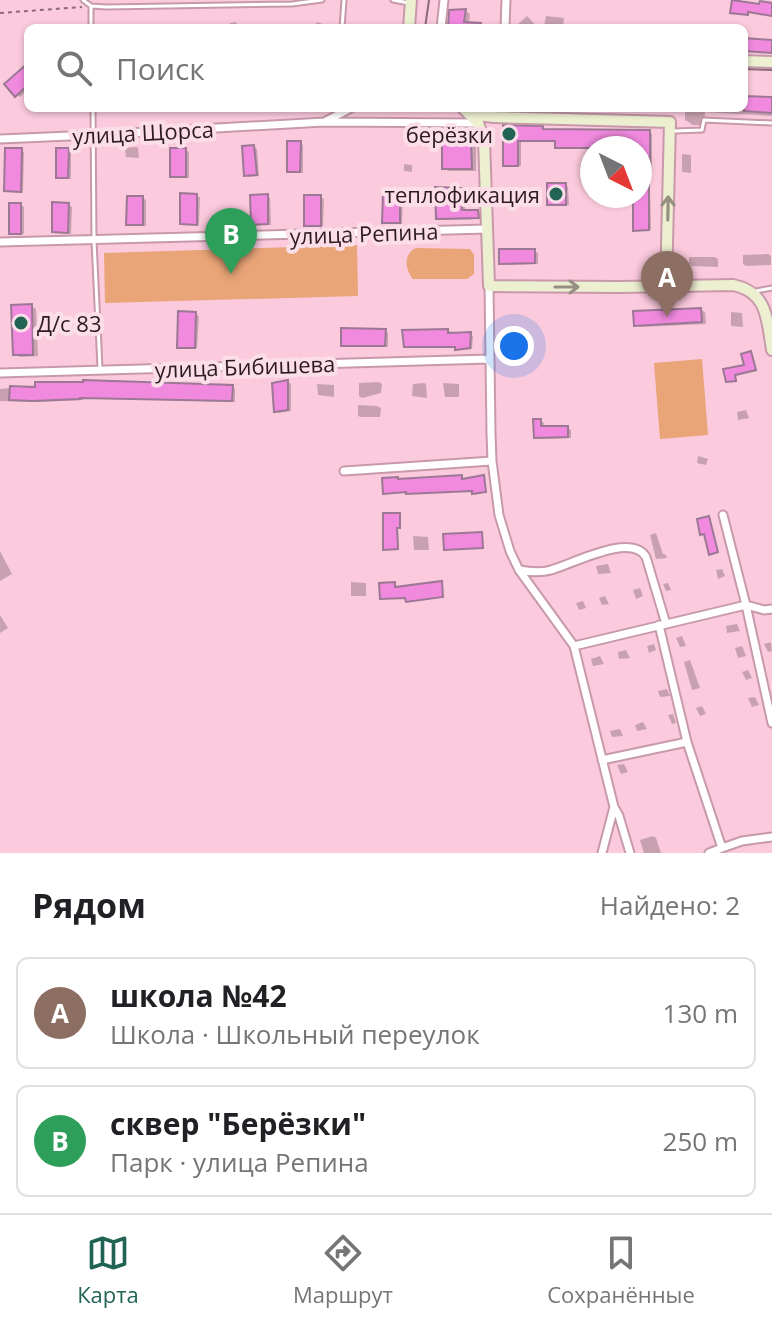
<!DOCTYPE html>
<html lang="ru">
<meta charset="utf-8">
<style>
:root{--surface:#fff;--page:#f6f6f6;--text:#202124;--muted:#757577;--line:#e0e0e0;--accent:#216454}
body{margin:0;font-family:"Open Sans",sans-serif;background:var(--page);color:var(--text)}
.compass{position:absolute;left:580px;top:136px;width:72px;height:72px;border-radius:50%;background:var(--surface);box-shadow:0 2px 6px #0004;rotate:138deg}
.you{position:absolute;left:514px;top:346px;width:28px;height:28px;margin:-20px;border:6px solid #fff;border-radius:50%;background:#1a73e8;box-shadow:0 0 0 12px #1a73e833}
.badge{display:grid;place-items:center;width:52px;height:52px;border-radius:50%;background:var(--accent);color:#fff;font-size:26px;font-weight:700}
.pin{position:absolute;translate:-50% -66px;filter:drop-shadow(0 2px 4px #0008)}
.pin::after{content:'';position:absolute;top:42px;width:28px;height:24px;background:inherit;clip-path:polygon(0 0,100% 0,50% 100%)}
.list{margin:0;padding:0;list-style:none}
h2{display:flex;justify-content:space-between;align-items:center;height:104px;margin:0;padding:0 32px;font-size:34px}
h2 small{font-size:26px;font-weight:400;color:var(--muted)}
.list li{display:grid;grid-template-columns:52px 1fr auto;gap:24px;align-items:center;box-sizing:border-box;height:112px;margin:0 16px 16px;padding:0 16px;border:2px solid var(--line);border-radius:12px}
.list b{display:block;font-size:30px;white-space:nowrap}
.list p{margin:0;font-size:26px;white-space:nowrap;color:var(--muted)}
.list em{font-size:26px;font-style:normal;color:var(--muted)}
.icon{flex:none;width:44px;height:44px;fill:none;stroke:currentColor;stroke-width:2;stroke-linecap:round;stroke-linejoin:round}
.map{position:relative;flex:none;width:772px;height:853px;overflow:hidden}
.search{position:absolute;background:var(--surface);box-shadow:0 2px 6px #0004;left:24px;right:24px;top:24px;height:88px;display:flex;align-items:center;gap:20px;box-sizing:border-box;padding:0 28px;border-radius:12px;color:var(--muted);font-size:30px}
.sheet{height:360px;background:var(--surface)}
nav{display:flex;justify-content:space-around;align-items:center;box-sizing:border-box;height:112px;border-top:2px solid var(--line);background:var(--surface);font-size:22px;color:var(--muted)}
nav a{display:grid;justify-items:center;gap:4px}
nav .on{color:var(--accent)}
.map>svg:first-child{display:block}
</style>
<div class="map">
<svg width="772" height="853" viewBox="0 0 772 853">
<rect width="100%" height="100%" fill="#fbcadd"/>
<path fill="#e9a477" d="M357 245 358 296 105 303 104 253Z
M416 248 470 249 474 255V274L467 279H413C405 269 403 254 416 248Z
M702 359 708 435 660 439 654 363Z"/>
<path fill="#0003" d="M465 11 470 14 469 24 492 26 496 28H450Z
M527 16 528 17 538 28H519L517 25Z
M546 16 564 18 563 28 544 26Z
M236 22 238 28H231L230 23Z
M317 22 331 27 333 28H315Z
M28 66V90L20 97 17 95Z
M744 98 772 99V116L705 112 704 125H693L685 120V108H744Z
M505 127 543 128 547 131 649 132 652 134V174H640V148H560L557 147V142H521V166H509L505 165Z
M471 142 476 145V171H449L444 168Z
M300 143 303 145V173H292L289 171Z
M136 147 138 148 139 158 126 157 125 148Z
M254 147 257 149 259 176 249 177 246 175Z
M21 150 24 152 23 193 10 192 6 190Z
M68 150 71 152V179L61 178 58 176Z
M186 150 189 152V178H175L172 176Z
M682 154 691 155V173L682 172Z
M404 164 412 165V172L404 171Z
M565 185 568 187 569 205 553 206 549 204Z
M640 187 650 188 651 230H637L635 196H640Z
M462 190 465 192V212H478L481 214V219L441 220 438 218Z
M399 194 403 196 402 224H388L384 222Z
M196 196 200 197 199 225H185L182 223Z
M267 196 270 198 271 225H256L253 224Z
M320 197 324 199 323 226 309 227 306 225Z
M143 198 146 200V226H132L128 224Z
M21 205 24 207V234L14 235 11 233Z
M68 205 72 207 71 234 57 233 54 231Z
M534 251 538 253V264L504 265 501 263Z
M768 254 771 256V265L746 266 743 264V255Z
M689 257H715L718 259V267L692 266 689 264Z
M31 306 36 309 38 356 20 357 15 354Z
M701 310 705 312 706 324 640 327 636 325Z
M731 312 742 313 743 327 731 326Z
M195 314 199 316 197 348H182L179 346Z
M385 331 388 333V347L347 346 343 344Z
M448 331 473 336 472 349 460 350 457 347 409 348 406 346Z
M751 353 757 371 736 376 737 381H727L725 370 746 367Z
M288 382 291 384V411L279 413 276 411Z
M379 382 382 384 381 393 362 398 359 396V383Z
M424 383 426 384 427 398 412 396 413 384Z
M443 383 459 384V397H445Z
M317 384 334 385V397L318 395Z
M232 387 235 389V402L83 398V400L37 402 0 401V389L10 388Z
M358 405 377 406 381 408 380 417H361L358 416Z
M746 410 749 418 738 420 737 412Z
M541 421 544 423V428H567L571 430V438L539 439 536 437Z
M698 456 708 459 706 465 697 463Z
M399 515 401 516V528H398L399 549 387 550 385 549Z
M656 533 663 554 666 555 667 558 656 559 650 535Z
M413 536 428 537 429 550H414Z
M0 551 12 574 0 581Z
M608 564 611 573 598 574 596 566Z
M722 569 725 576 718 579 716 570Z
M351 582 366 583V596H351Z
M668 583 671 590 666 591 663 584Z
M640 588 643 596 636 599 633 590Z
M605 596 609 604 602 605 599 598Z
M583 601 586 608 579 610 576 603Z
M0 615 8 628 0 633Z
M737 624 740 631 727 633 726 626Z
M682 636 686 646 680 647 676 638Z
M771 642 772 651 768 652 764 644Z
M654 644 656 650 649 653 647 646Z
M742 646 746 656 738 658 735 648Z
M626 650 630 658 619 659 618 652Z
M600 656 604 664 593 666 591 659Z
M690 660 700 688 692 690 684 662Z
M748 670 752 678 746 680 742 672Z
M667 689 670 696 660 697 658 691Z
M755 697 759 705 752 707 748 698Z
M702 706 706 714 700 716 696 708Z
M673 714 676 723 672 724 668 715Z
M643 722 647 729 637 731 635 725Z
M620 729 623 736 612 737 610 731Z
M624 764 628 772 621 774 617 765Z
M653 836 656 838 661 853H644L640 840Z"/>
<path fill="#f18adf" stroke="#9c7894" stroke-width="2" d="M732 0 759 4 760 1 772 3V16L748 12V15L730 13Z
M466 9 464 22 481 23V28H448L449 10Z
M744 38 772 40V53L744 51Z
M28 63V85L15 97 4 84Z
M744 96 772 97V113L744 111Z
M503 125 543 126V129L650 130V173H640V148H555V141H518V166H503Z
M442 140H471L472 169H442Z
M287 141H301L300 172H287Z
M254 145 257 175 244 176 242 146Z
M5 148H22L21 192 4 191Z
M56 148H69L68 178H56Z
M170 148H186V177H170Z
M547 183H566V205H547Z
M640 185H649V230L633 231V196H640Z
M435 187 462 188V210H478L479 218 436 219Z
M383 192H400V223H382Z
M180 193 197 194V225L180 224Z
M268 194V224L251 225 250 195Z
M304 195H321V226H304Z
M127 196H143V225H126Z
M52 202 69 203 68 233 52 232Z
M9 203H21V234H9Z
M499 249H535V263L499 264Z
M32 304 33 355H13L11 305Z
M701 308 702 322 634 326 633 311Z
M178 311 196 312 195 348H177Z
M341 328 386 329 385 346H341Z
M448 329V333L471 332 470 348 455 350V347H404L402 330Z
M751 351 756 370 735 375 736 381 726 382 723 369 744 365 741 354Z
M83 380 233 385 232 401 80 398V399L32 401 9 400 10 386 35 387V382H83Z
M288 380V410L274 412 272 383Z
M533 419H541V426H568V437L534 438Z
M462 475V479L484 475 486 492 472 494V491L406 494V492L383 494 382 478 398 477V479Z
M383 513H400V528H397L398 549 383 550Z
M709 516 718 552 709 555 704 534 700 535 697 519Z
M482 532 483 548 444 550 443 534Z
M442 581 443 597 406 602 405 598 380 599 379 583 395 582V587Z"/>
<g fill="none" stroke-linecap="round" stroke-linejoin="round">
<g stroke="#c799ab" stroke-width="7">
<path id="lane" d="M83 0 91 6 107 7 292 4 322 0
M393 0 409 3
M91 28V6
M342 28 344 0
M93 108 94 241 100 368
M674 131 702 130 704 120 772 123
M756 291 772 288"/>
</g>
<g stroke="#c799ab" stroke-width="11">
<path id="street" d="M441 28 444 0
M505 28 506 0
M326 121 351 108
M0 139 93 135 324 122 477 123
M0 242 487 229
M489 286 491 433 492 461 499 515 510 551 519 570 574 646 614 807 602 853
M0 373 490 359
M344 471 492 461
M723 515 746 605 772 723
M519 570C530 572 541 573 551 570 573 564 631 532 646 557L666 624
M659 625 687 742 722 848 742 841 772 837
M574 646 746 605 764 610 772 609
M602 760 687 742
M614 807 619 816 630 853
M709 853 722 848"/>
</g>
<g stroke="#c799ab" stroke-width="14">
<path id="secondary" d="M409 28 411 0
M744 61 772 62
M463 108 478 123 484 140 489 286 620 287 733 285C768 292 767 320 772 350
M470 114 494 117 670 122 666 286"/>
</g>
<path stroke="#8b6b77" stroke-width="2" stroke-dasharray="4 4" stroke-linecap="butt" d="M0 13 82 7"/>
<use href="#lane" stroke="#fff" stroke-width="3"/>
<use href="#street" stroke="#fff" stroke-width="7"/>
<use href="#secondary" stroke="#ecefd0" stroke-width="10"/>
<path stroke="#8c6c78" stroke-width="2" d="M425 28 429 0
M744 69 772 70"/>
</g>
<defs><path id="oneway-shaft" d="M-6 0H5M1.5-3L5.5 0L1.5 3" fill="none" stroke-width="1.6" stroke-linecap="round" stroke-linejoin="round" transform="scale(2)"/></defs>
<g stroke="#969082">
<use href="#oneway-shaft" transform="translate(668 208) rotate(-89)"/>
<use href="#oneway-shaft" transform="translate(567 287)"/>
</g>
<g fill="#216454" stroke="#fcdee9" stroke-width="3">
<circle cx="509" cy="134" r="8"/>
<circle cx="556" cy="194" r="8"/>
<circle cx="21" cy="323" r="8"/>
</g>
<g text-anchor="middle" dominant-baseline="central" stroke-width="8" stroke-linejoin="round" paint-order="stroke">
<g font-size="22" fill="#2d1b22" stroke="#fcdee9">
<text transform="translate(143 132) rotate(-3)">улица Щорса</text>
<text transform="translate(364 233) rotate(-2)">улица Репина</text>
<text transform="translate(245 366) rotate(-2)">улица Бибишева</text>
</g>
<g font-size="22" fill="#2d1b22" stroke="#fcdee9" text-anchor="end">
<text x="493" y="134">берёзки</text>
<text x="540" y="194">теплофикация</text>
<text x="37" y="323" text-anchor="start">Д/с 83</text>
</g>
</g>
</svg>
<svg class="compass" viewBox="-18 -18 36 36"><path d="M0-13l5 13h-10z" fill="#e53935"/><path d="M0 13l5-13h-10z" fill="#757577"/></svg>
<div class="you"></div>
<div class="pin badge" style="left:667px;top:317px;background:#8d6e63">A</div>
<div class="pin badge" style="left:231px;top:274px;background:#2e9e5b">B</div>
<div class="search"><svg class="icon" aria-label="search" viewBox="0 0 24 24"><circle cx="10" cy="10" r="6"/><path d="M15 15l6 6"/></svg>Поиск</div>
</div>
<section class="sheet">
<h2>Рядом<small>Найдено: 2</small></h2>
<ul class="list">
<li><span class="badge" style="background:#8d6e63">A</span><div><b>школа №42</b><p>Школа · Школьный переулок</p></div><em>130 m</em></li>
<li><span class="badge" style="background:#2e9e5b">B</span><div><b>сквер &quot;Берёзки&quot;</b><p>Парк · улица Репина</p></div><em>250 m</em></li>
</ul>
</section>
<nav>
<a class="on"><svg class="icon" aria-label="map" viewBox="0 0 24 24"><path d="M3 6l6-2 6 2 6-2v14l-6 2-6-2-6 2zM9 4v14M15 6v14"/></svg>Карта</a>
<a><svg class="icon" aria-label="directions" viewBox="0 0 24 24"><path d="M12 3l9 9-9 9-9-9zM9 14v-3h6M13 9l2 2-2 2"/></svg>Маршрут</a>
<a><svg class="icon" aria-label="saved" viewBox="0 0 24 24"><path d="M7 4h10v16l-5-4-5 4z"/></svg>Сохранённые</a>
</nav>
